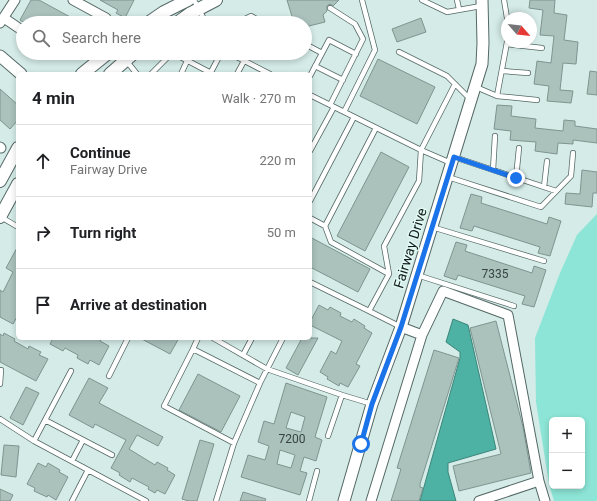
<!DOCTYPE html>
<meta charset="utf-8">
<style>
:root{--surface:#fff;--page:#f6f6f6;--text:#202124;--muted:#757577;--line:#e0e0e0}
body{margin:0;font-family:Roboto,sans-serif;background:var(--page);color:var(--text)}
.controls{position:absolute;right:12px;bottom:12px;display:grid;overflow:hidden;border-radius:6px;box-shadow:0 2px 6px #0003}
.controls button{width:36px;height:36px;display:grid;place-items:center;padding:0;border:0;border-bottom:1px solid var(--line);background:var(--surface);color:var(--text);font:20px sans-serif}
.compass{position:absolute;left:501px;top:12px;width:36px;height:36px;border-radius:50%;background:var(--surface);box-shadow:0 2px 6px #0003;rotate:118deg}
.stop{position:absolute;width:12px;height:12px;margin:-9px;border:3px solid #1a73e8;border-radius:50%;background:#fff}
.stop.end{background:#1a73e8;border-color:#fff;box-shadow:0 1px 4px #0008}
.list{margin:0;padding:0;list-style:none}
h2{display:flex;justify-content:space-between;align-items:center;height:52px;margin:0;padding:0 16px;font-size:17px}
h2 small{font-size:13px;font-weight:400;color:var(--muted)}
.list li{display:grid;grid-template-columns:26px 1fr auto;gap:12px;align-items:center;box-sizing:border-box;height:72px;padding:0 16px;border-top:1px solid var(--line)}
.list b{display:block;font-size:15px;white-space:nowrap}
.list p{margin:0;font-size:13px;white-space:nowrap;color:var(--muted)}
.list em{font-size:13px;font-style:normal;color:var(--muted)}
.icon{flex:none;width:22px;height:22px;fill:none;stroke:currentColor;stroke-width:2;stroke-linecap:round;stroke-linejoin:round}
.map{position:relative;flex:none;width:597px;height:501px;overflow:hidden}
.search{position:absolute;background:var(--surface);box-shadow:0 2px 6px #0003;left:16px;top:16px;width:296px;height:44px;display:flex;align-items:center;gap:10px;box-sizing:border-box;padding:0 14px;border-radius:22px;color:var(--muted);font-size:15px}
.panel{position:absolute;background:var(--surface);box-shadow:0 2px 6px #0003;left:16px;top:72px;width:296px;height:268px;border-radius:6px}
.map>svg:first-child{display:block}
</style>
<div class="map">
<svg width="597" height="501" viewBox="0 0 597 501">
<rect width="100%" height="100%" fill="#d4ebe7"/>
<path fill="#8ce5d6" fill-rule="evenodd" d="M597 214V501H554L549 484 536 402 535 338 560 273 577 235ZM552 420H582V486H552Z"/>
<path fill="#4db2a4" stroke="#3b857a" d="M453 319 468 325 496 449 448 463V472L456 501H420L460 358V352L446 342Z"/>
<path fill="#aac1bc" stroke="#7e948f" fill-rule="evenodd" d="M31 0H39L72 18 70 23H25L20 20Z
M100 0H134L125 18 116 13 118 10Z
M287 0H339L333 6 330 4 327 6V11L323 15 325 22 305 27V23H294Z
M530 0H555L554 13 567 15 564 40 578 42 576 64 563 63 560 90 573 91 571 103 547 101 549 86 534 84 537 61 551 63 554 36 540 35 543 10 529 8Z
M421 18 426 32 397 42 392 29Z
M378 59 435 87 417 124 360 96Z
M590 71 597 72V95L587 94Z
M0 89 18 105V120L10 129 0 120Z
M497 105 512 106 511 116 536 119 535 128 563 131 564 120 575 121V126L597 129V143L573 140V144L558 143 557 154 535 151 536 142 510 140 511 131 494 129Z
M381 152 409 167 365 251 337 236Z
M582 170 597 172V193H593L592 207 565 204 566 193 580 194Z
M471 194 482 197 481 203 547 224 549 217 561 221 550 256 538 253 540 247 474 226 472 231 460 228Z
M310 237 370 269 358 292 310 267Z
M456 242 467 245 465 251 532 273 534 266 546 270 534 307 522 304 525 296 458 275 456 280 444 276Z
M18 246V315L13 324 0 317V290L3 292 13 272 6 268Z
M319 305 328 310 330 307 341 313 340 316 352 322 354 319 365 326 364 328 372 333 356 364 360 366 348 387 340 383 339 386 327 379 328 377 320 372 331 351 336 354 342 341 310 325V322Z
M496 321 523 427 531 473 459 491 453 466 501 454 470 328Z
M4 333 15 339 14 341 28 349 29 346 41 352 39 355 48 359 36 381 0 362V334L3 336Z
M53 338H102L100 341 109 346 99 365 90 360 88 364 77 358 78 355 65 348 63 351 50 344Z
M140 338H179L170 354Z
M302 338H318L298 375 286 368Z
M434 350 459 358 420 484V487L423 488 419 501H391L401 469 397 468Z
M198 374 240 396 221 432 179 410Z
M89 378 108 388 99 403 163 437 158 446 137 435 129 449 155 465 157 462 168 468 167 470 175 475 165 494 157 490 155 493 148 489 149 487 132 478 130 482 119 475 120 473 111 468 126 440 95 424 93 428 69 415Z
M286 383 327 397 315 437 322 440 316 461 304 457 300 471 307 473 300 495 241 477 248 455 265 460 269 446 258 442 264 421 274 424ZM291 412 305 417 301 432 286 428ZM280 450 295 455 291 468 277 464Z
M26 387 39 393 23 425 10 418Z
M200 440 214 444 197 501H189L182 499Z
M4 445 19 446 16 477 1 475Z
M38 463 46 467 48 463 60 470 59 472 68 477 56 500 48 495 47 497 34 491 35 488 27 484Z
M0 489 13 495 10 501H0Z
M243 492 266 499 265 501H240Z"/>
<g fill="none" stroke-linecap="round" stroke-linejoin="round">
<g stroke="#546865" stroke-width="6">
<path id="service" d="M194 0 206 23
M422 0 447 12 481 6
M457 0 459 9
M504 0 507 18
M237 23 251 16 264 23
M305 44 322 53
M507 44 542 48
M399 52 447 76 470 99
M120 53 137 74
M173 53 211 73
M232 53 237 57 270 74
M315 66 343 80
M502 71 528 73
M151 74 172 53
M181 74 187 61
M210 74 221 53
M237 74 244 61
M310 76 329 40 356 54
M476 87 497 96 507 42
M310 95 421 150 451 163
M497 96 537 100
M330 105 363 39 355 24 330 8
M344 112 375 50 362 0
M310 151 334 107
M454 157 556 191
M493 170 495 136
M448 177 541 207 571 176 573 153
M516 178 519 148
M544 187 547 161
M310 201 354 117
M1 217 18 227
M310 218 325 226 376 128
M325 226 331 242 389 274
M432 227 544 261
M417 275 514 306
M310 282 369 311 389 274 384 246 419 181 421 150 455 84
M369 311 401 327
M213 338 267 369 342 395
M193 349 198 338
M243 355 252 338
M109 376 128 338
M260 383 283 338
M0 384 1 370
M0 419 34 441 146 501
M45 420 112 455
M328 436 342 395 372 404
M34 441 71 371
M72 461 83 440
M72 501 88 470
M216 501 234 443 260 383 193 349 164 406 234 443
M309 501 317 471"/>
</g>
<g stroke="#546865" stroke-width="11">
<path id="minor" d="M73 0 106 18
M4 18 23 31
M0 23 15 0
M0 147 1 148
M401 327 422 335
M371 501 422 335 443 291 508 315 539 481 545 501
M479 501 539 481"/>
</g>
<g stroke="#546865" stroke-width="13">
<path id="tertiary" d="M0 56 21 74
M344 501 372 404 401 327 482 64 483 43 482 0"/>
</g>
<g stroke="#546865" stroke-width="14">
<path id="secondary" d="M148 23 164 12 188 0
M177 23 191 13 216 0
M82 74 108 53
M110 74 134 53
M0 181 18 148
M0 217 18 184"/>
</g>
<use href="#service" stroke="#fff" stroke-width="4.5"/>
<use href="#minor" stroke="#fff" stroke-width="9"/>
<use href="#tertiary" stroke="#fff" stroke-width="11"/>
<use href="#secondary" stroke="#fff" stroke-width="12"/>
</g>
<g fill="none" stroke-linecap="round" stroke-linejoin="round">
<path stroke="#1a73e8" stroke-width="5" d="M361 444 372 404 401 327 454 157 516 178"/>
</g>
<g text-anchor="middle" dominant-baseline="central" stroke-width="3" stroke-linejoin="round" paint-order="stroke">
<g font-size="12" fill="#384442">
<text x="495" y="274">7335</text>
<text x="292" y="439">7200</text>
</g>
<g font-size="14" fill="#121b19" stroke="#e1f9f4">
<text transform="translate(410 248) rotate(-73)">Fairway Drive</text>
</g>
</g>
</svg>
<div class="controls">
<button>+</button>
<button>−</button>
</div>
<svg class="compass" viewBox="-18 -18 36 36"><path d="M0-13l5 13h-10z" fill="#e53935"/><path d="M0 13l5-13h-10z" fill="#757577"/></svg>
<div class="stop" style="left:361px;top:444px"></div>
<div class="stop end" style="left:516px;top:178px"></div>
<div class="search"><svg class="icon" aria-label="search" viewBox="0 0 24 24"><circle cx="10" cy="10" r="6"/><path d="M15 15l6 6"/></svg>Search here</div>
<section class="panel">
<h2>4 min<small>Walk · 270 m</small></h2>
<ul class="list">
<li><svg class="icon" aria-label="ahead" viewBox="0 0 24 24"><path d="M12 20V5M6 11l6-6 6 6"/></svg><div><b>Continue</b><p>Fairway Drive</p></div><em>220 m</em></li>
<li><svg class="icon" aria-label="right" viewBox="0 0 24 24"><path d="M7 20v-9h11M14 6l5 5-5 5"/></svg><div><b>Turn right</b></div><em>50 m</em></li>
<li><svg class="icon" aria-label="arrive" viewBox="0 0 24 24"><path d="M6 21V4h12l-3 4 3 4H6"/></svg><div><b>Arrive at destination</b></div></li>
</ul>
</section>
</div>
